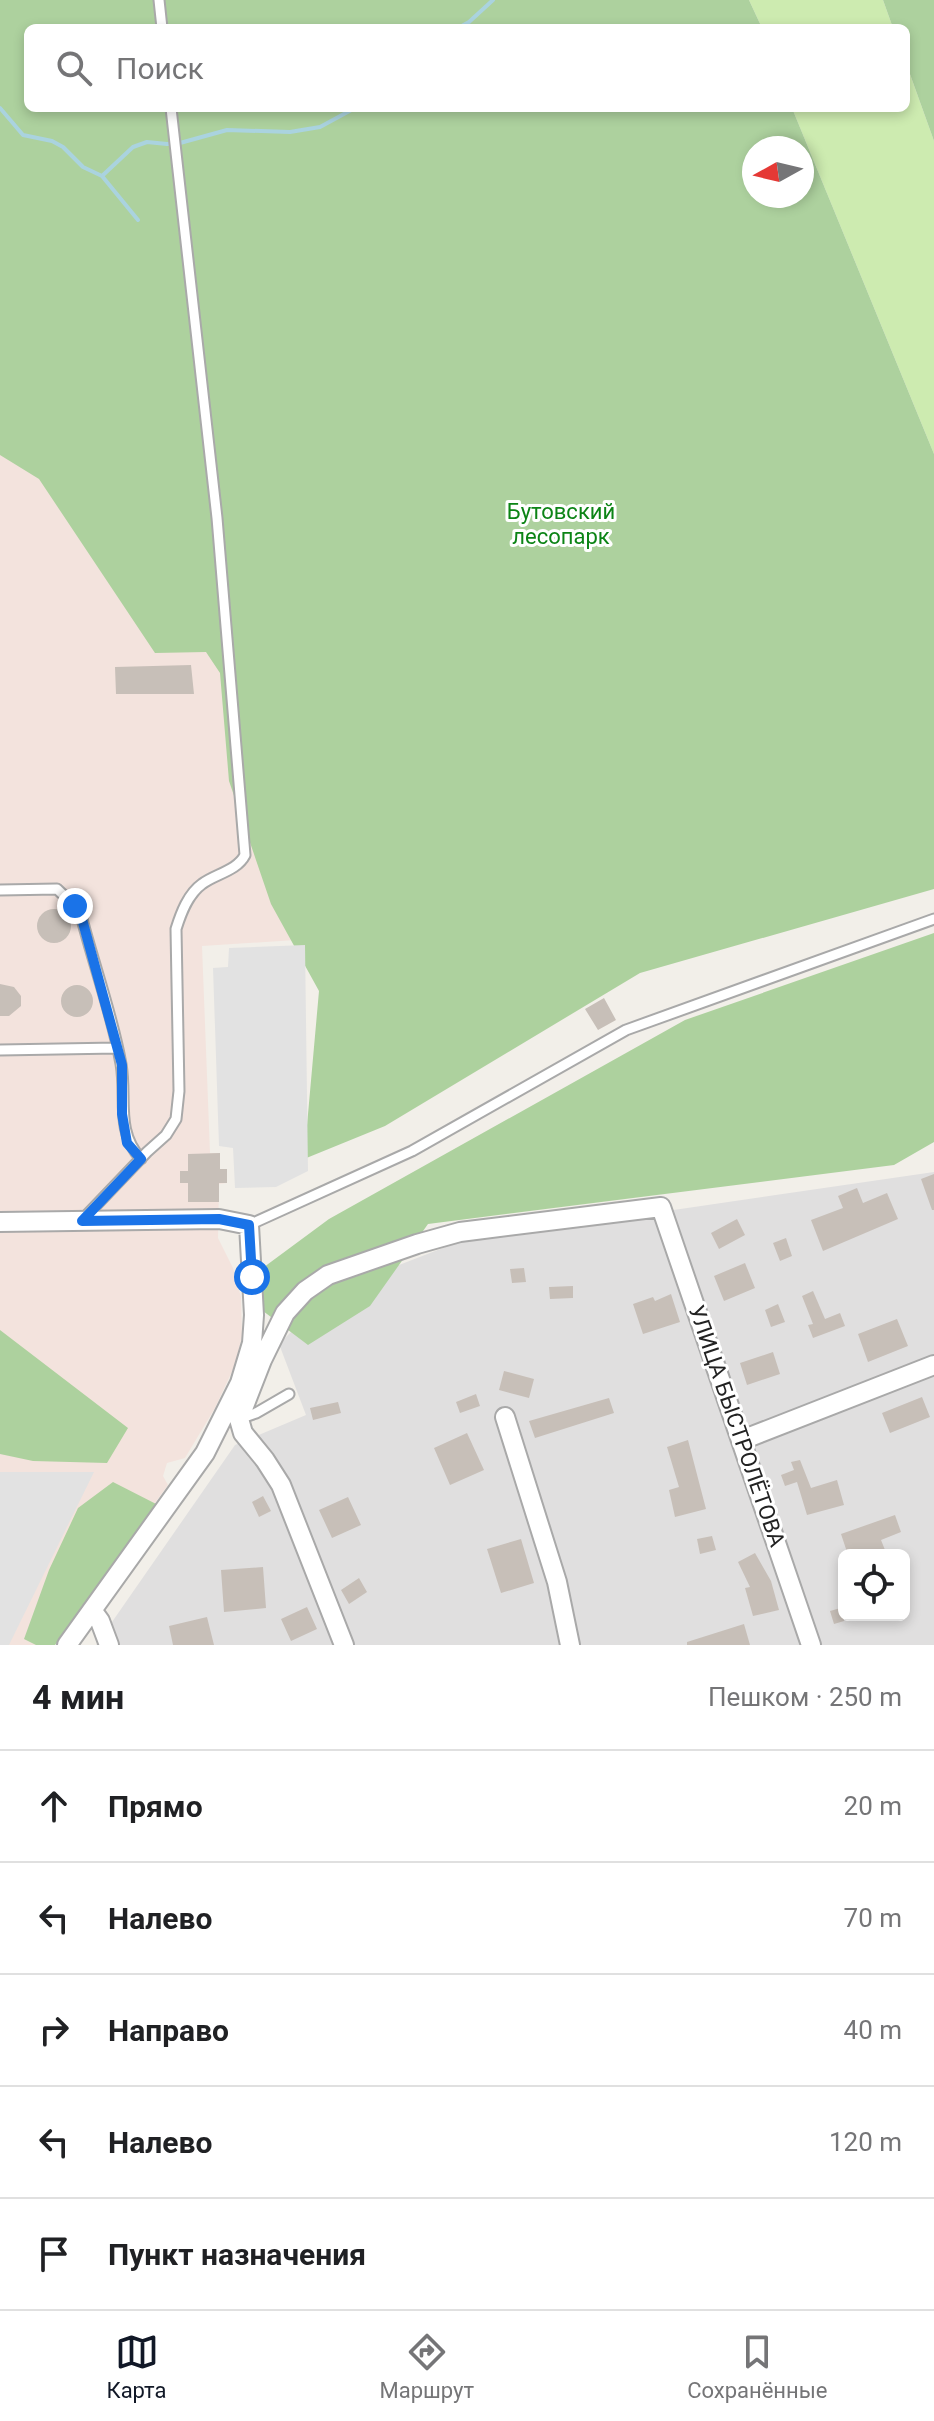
<!DOCTYPE html>
<html lang="ru">
<meta charset="utf-8">
<style>
:root{--surface:#fff;--page:#f6f6f6;--text:#202124;--muted:#757577;--line:#e0e0e0;--accent:#111827}
body{margin:0;font-family:Roboto,sans-serif;background:var(--page);color:var(--text)}
.controls{position:absolute;right:24px;bottom:24px;display:grid;overflow:hidden;border-radius:12px;box-shadow:0 4px 12px #0003}
.controls button{width:72px;height:72px;display:grid;place-items:center;padding:0;border:0;border-bottom:2px solid var(--line);background:var(--surface);color:var(--text);font:40px sans-serif}
.compass{position:absolute;left:742px;top:136px;width:72px;height:72px;border-radius:50%;background:var(--surface);box-shadow:0 4px 12px #0003;rotate:262deg}
.stop{position:absolute;width:24px;height:24px;margin:-18px;border:6px solid #1a73e8;border-radius:50%;background:#fff}
.stop.end{background:#1a73e8;border-color:#fff;box-shadow:0 2px 8px #0008}
.list{margin:0;padding:0;list-style:none}
h2{display:flex;justify-content:space-between;align-items:center;height:104px;margin:0;padding:0 32px;font-size:34px}
h2 small{font-size:26px;font-weight:400;color:var(--muted)}
.list li{display:grid;grid-template-columns:52px 1fr auto;gap:24px;align-items:center;box-sizing:border-box;height:112px;padding:0 32px;border-top:2px solid var(--line)}
.list b{display:block;font-size:30px;white-space:nowrap}
.list em{font-size:26px;font-style:normal;color:var(--muted)}
.icon{flex:none;width:44px;height:44px;fill:none;stroke:currentColor;stroke-width:2;stroke-linecap:round;stroke-linejoin:round}
.map{position:relative;flex:none;width:934px;height:1645px;overflow:hidden}
.search{position:absolute;background:var(--surface);box-shadow:0 4px 12px #0003;left:24px;right:24px;top:24px;height:88px;display:flex;align-items:center;gap:20px;box-sizing:border-box;padding:0 28px;border-radius:12px;color:var(--muted);font-size:30px}
.sheet{height:664px;background:var(--surface)}
nav{display:flex;justify-content:space-around;align-items:center;box-sizing:border-box;height:112px;border-top:2px solid var(--line);background:var(--surface);font-size:22px;color:var(--muted)}
nav a{display:grid;justify-items:center;gap:4px}
nav .on{color:var(--accent)}
.map>svg:first-child{display:block}
</style>
<div class="map">
<svg width="934" height="1645" viewBox="0 0 934 1645">
<rect width="100%" height="100%" fill="#f2efe9"/>
<path fill="#e0dfdf" fill-rule="evenodd" d="M934 1172V1645H96L235 1445 306 1415 279 1344 332 1291 461 1241ZM844 1555H904V1615H844Z"/>
<path fill="#f3e3dd" d="M0 0 28 28V108H198L311 939 202 946 210 1153H220V1169H227V1183L219 1184 218 1238 233 1268 241 1297 242 1336 235 1365 215 1408 185 1458 167 1463 163 1476 168 1485 52 1645H0Z"/>
<path fill="#cdebb0" d="M749 0H883L893 28H762Z
M906 63 934 141V454L792 108H906Z"/>
<path fill="#add19e" fill-rule="evenodd" d="M0 0H749L762 28H28V108H792L934 454V889L640 973 385 1126 304 1159 319 991 271 904 229 781 220 673 206 652 155 653 39 479 0 455ZM754 148H802V196H754Z
M883 0H934V141L906 63V28H893Z
M934 933V1142L894 1165 428 1224 370 1306 308 1345 263 1311 260 1270 329 1219 685 1020Z
M0 1330 128 1428 107 1463 33 1461 0 1454Z
M113 1482 162 1507 55 1645H36L24 1639 49 1570 78 1508Z"/>
<path fill="#e2e2e2" d="M305 945 308 1171 276 1187 235 1188 233 1148 219 1146 213 968 228 967 229 948Z
M0 1472H94L9 1645H0Z"/>
<g fill="none" stroke-linecap="round" stroke-linejoin="round">
<path stroke="#aad3df" stroke-width="4" d="M458 28 469 22 493 0
M0 108 23 135 52 141 63 147 83 167 102 176 133 147 147 142 167 144 180 143 227 130 290 132 320 127 355 108
M102 176 138 220"/>
</g>
<path fill="#c7bfb8" d="M191 665 194 694H116L115 667Z
M37 926a17 17 0 1 1 34 0a17 17 0 1 1-34 0Z
M0 984 14 987 21 996V1006L9 1016H0Z
M61 1001a16 16 0 1 1 32 0a16 16 0 1 1-32 0Z
M604 998 616 1020 598 1030 585 1009Z
M220 1153V1169H227V1183H219V1202H188V1183H180V1171H188V1154Z
M934 1174V1210H932L921 1179Z
M857 1188 863 1203 887 1193 898 1219 823 1251 811 1220 843 1208 838 1196Z
M737 1219 745 1235 719 1249 711 1233Z
M786 1238 792 1256 780 1261 773 1243Z
M745 1263 755 1288 724 1301 714 1276Z
M524 1268 526 1282 512 1283 510 1269Z
M573 1286V1298L550 1299 549 1287Z
M813 1291 825 1319 840 1313 845 1326 813 1338 808 1325 813 1324 802 1296Z
M671 1294 680 1322 643 1334 633 1304 653 1297 655 1301Z
M778 1304 785 1322 771 1327 765 1310Z
M897 1319 908 1346 868 1362 858 1334Z
M773 1352 780 1374 747 1385 740 1363Z
M504 1371 534 1379 529 1398 499 1390Z
M476 1394 480 1406 460 1413 456 1402Z
M922 1397 930 1417 890 1433 882 1413Z
M609 1398 614 1413 535 1438 529 1421Z
M338 1402 341 1413 313 1420 310 1408Z
M467 1433 484 1470 450 1485 434 1448Z
M688 1440 706 1509 675 1517 669 1490 679 1487 667 1447Z
M800 1460 811 1488 837 1480 844 1505 807 1515 797 1482 785 1486 781 1475 794 1470 791 1462Z
M263 1496 271 1511 259 1517 252 1502Z
M348 1497 361 1525 332 1538 319 1510Z
M895 1515 901 1532 881 1540 887 1555H848L841 1534Z
M712 1536 716 1550 700 1554 697 1539Z
M521 1539 534 1583 501 1593 487 1549Z
M755 1553 771 1581 779 1610 753 1616 745 1588 750 1587 738 1562Z
M263 1567 266 1608 224 1612 221 1570Z
M359 1578 367 1592 349 1604 341 1590Z
M307 1607 317 1629 291 1641 281 1619Z
M844 1607V1621L834 1624 830 1611Z
M207 1617 214 1645H173L169 1626Z
M744 1624 750 1645H687V1642Z"/>
<g fill="none" stroke-linecap="round" stroke-linejoin="round">
<g stroke="#a9a9a9" stroke-width="13">
<path id="service" d="M159 0 162 28
M0 890 57 889 75 906 82 919C94 965 113 1018 121 1064 127 1098 115 1131 141 1159
M0 1050 117 1048
M83 1219 147 1152 166 1135 176 1119 179 1091 176 929C181 913 188 894 202 884 215 874 237 871 245 855L217 518 171 108
M249 1225 412 1151 626 1030 934 919
M239 1419 256 1413 289 1394"/>
</g>
<g stroke="#a9a9a9" stroke-width="22">
<path id="minor" d="M0 1222 219 1219 249 1225 254 1315 252 1343 240 1383 205 1453 67 1645
M505 1417 557 1582 570 1645
M742 1440 934 1365
M92 1610 100 1621 109 1645
M344 1645 281 1485 265 1460 243 1433 239 1419 262 1360 285 1313 305 1291 328 1275 417 1244 460 1232 661 1207 811 1645"/>
</g>
<use href="#service" stroke="#fff" stroke-width="9"/>
<use href="#minor" stroke="#fff" stroke-width="18"/>
</g>
<g fill="none" stroke-linecap="round" stroke-linejoin="round">
<path stroke="#1a73e8" stroke-width="10" d="M75 906 82 919 122 1065V1114L127 1143 141 1159 82 1221 219 1219 249 1225 252 1277"/>
</g>
<g text-anchor="middle" dominant-baseline="central" stroke-width="6" stroke-linejoin="round" paint-order="stroke">
<g font-size="22" fill="#0c8416" stroke="#fff">
<text x="561" y="511">Бутовский<tspan x="561" dy="25">лесопарк</tspan></text>
</g>
<g font-size="22" fill="#222" stroke="#fff">
<text transform="translate(737 1426) rotate(71)">УЛИЦА БЫСТРОЛЁТОВА</text>
</g>
</g>
</svg>
<div class="controls">
<button><svg class="icon" aria-label="locate" viewBox="0 0 24 24"><circle cx="12" cy="12" r="6"/><path d="M12 2v4M12 18v4M2 12h4M18 12h4"/></svg></button>
</div>
<svg class="compass" viewBox="-18 -18 36 36"><path d="M0-13l5 13h-10z" fill="#e53935"/><path d="M0 13l5-13h-10z" fill="#757577"/></svg>
<div class="stop" style="left:252px;top:1277px"></div>
<div class="stop end" style="left:75px;top:906px"></div>
<div class="search"><svg class="icon" aria-label="search" viewBox="0 0 24 24"><circle cx="10" cy="10" r="6"/><path d="M15 15l6 6"/></svg>Поиск</div>
</div>
<section class="sheet">
<h2>4 мин<small>Пешком · 250 m</small></h2>
<ul class="list">
<li><svg class="icon" aria-label="ahead" viewBox="0 0 24 24"><path d="M12 20V5M6 11l6-6 6 6"/></svg><div><b>Прямо</b></div><em>20 m</em></li>
<li><svg class="icon" aria-label="left" viewBox="0 0 24 24"><path d="M17 20v-9H6M10 6l-5 5 5 5"/></svg><div><b>Налево</b></div><em>70 m</em></li>
<li><svg class="icon" aria-label="right" viewBox="0 0 24 24"><path d="M7 20v-9h11M14 6l5 5-5 5"/></svg><div><b>Направо</b></div><em>40 m</em></li>
<li><svg class="icon" aria-label="left" viewBox="0 0 24 24"><path d="M17 20v-9H6M10 6l-5 5 5 5"/></svg><div><b>Налево</b></div><em>120 m</em></li>
<li><svg class="icon" aria-label="arrive" viewBox="0 0 24 24"><path d="M6 21V4h12l-3 4 3 4H6"/></svg><div><b>Пункт назначения</b></div></li>
</ul>
</section>
<nav>
<a class="on"><svg class="icon" aria-label="map" viewBox="0 0 24 24"><path d="M3 6l6-2 6 2 6-2v14l-6 2-6-2-6 2zM9 4v14M15 6v14"/></svg>Карта</a>
<a><svg class="icon" aria-label="directions" viewBox="0 0 24 24"><path d="M12 3l9 9-9 9-9-9zM9 14v-3h6M13 9l2 2-2 2"/></svg>Маршрут</a>
<a><svg class="icon" aria-label="saved" viewBox="0 0 24 24"><path d="M7 4h10v16l-5-4-5 4z"/></svg>Сохранённые</a>
</nav>
